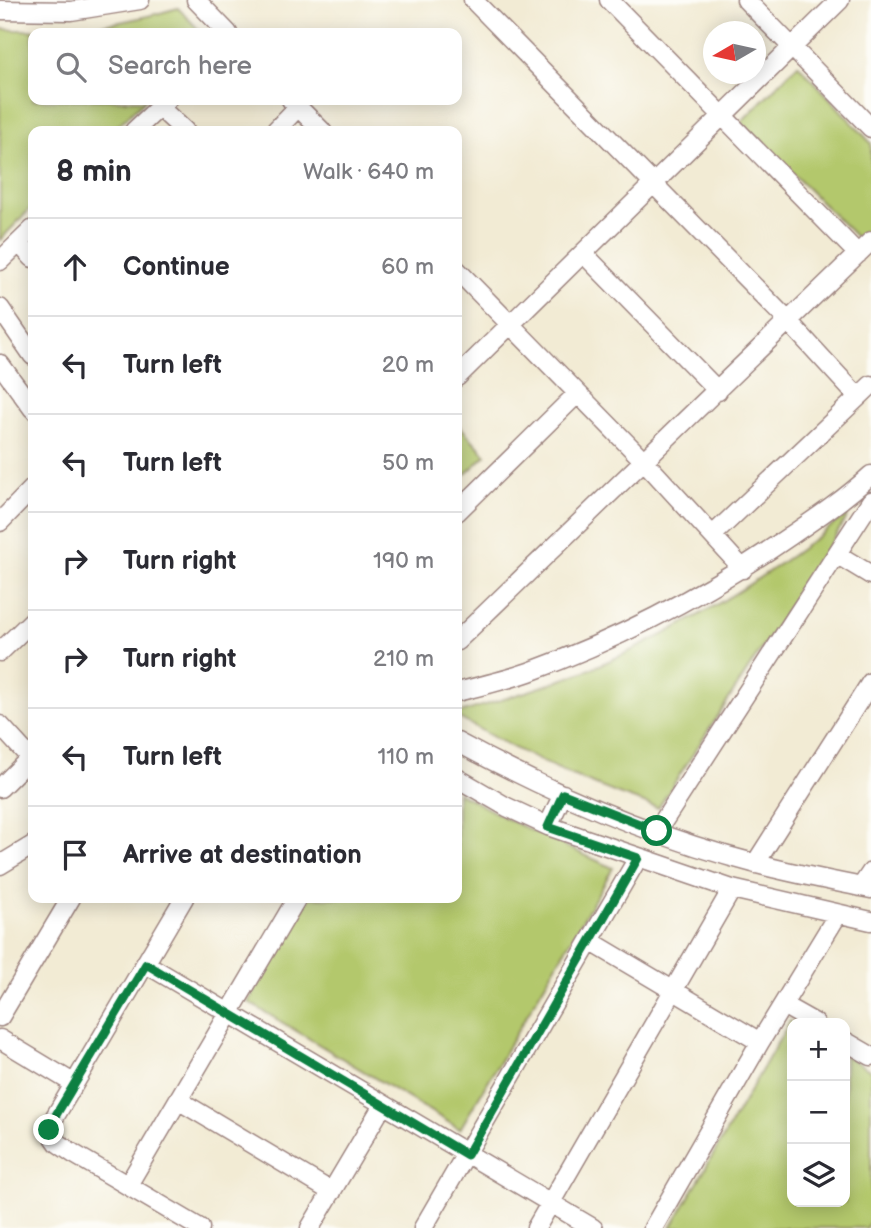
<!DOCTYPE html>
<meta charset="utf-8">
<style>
:root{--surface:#fff;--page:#f2f2f3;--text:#2b2b33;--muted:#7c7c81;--line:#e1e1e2}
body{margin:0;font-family:"Balsamiq Sans",sans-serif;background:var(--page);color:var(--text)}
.controls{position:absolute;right:21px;bottom:21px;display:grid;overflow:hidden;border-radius:14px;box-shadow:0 4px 18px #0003}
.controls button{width:63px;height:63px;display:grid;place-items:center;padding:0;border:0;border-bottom:2px solid var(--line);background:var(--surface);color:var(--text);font:35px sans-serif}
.compass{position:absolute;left:703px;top:21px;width:63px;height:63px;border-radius:50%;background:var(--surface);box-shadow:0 4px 18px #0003;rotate:261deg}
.stop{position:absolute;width:21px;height:21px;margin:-16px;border:5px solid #0b8043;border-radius:50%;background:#fff}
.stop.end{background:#0b8043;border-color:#fff;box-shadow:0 2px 7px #0008}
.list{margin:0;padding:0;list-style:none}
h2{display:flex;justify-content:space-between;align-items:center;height:91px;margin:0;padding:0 28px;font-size:30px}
h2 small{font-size:23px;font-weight:400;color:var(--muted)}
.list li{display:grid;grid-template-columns:46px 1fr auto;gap:21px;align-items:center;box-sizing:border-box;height:98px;padding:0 28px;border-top:2px solid var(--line)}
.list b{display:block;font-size:26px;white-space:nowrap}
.list em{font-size:23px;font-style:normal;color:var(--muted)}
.icon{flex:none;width:38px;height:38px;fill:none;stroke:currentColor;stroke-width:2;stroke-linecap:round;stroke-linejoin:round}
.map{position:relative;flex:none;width:871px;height:1228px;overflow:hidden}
.search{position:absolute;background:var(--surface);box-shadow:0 4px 18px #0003;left:28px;top:28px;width:434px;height:77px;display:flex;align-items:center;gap:18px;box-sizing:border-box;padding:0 24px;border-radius:14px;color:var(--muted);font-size:26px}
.panel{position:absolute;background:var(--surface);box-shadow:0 4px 18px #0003;left:28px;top:126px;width:434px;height:777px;border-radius:14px}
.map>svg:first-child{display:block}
</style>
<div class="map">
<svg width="871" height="1228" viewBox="0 0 871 1228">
<rect width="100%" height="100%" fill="#fdfcf7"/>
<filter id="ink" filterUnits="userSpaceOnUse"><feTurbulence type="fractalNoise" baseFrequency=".0143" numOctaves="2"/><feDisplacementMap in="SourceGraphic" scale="14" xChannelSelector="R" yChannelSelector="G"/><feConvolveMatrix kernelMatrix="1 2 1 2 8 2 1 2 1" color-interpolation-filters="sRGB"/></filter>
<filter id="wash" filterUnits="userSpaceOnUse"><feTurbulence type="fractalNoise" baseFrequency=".00686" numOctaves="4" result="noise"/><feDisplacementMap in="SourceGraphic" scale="28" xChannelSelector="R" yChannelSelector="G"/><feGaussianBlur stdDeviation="1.57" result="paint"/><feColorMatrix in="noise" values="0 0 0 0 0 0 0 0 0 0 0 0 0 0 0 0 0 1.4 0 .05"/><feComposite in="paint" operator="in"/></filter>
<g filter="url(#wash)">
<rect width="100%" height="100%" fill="#f2ebd4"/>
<path fill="#b3c86c" stroke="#7e744c" stroke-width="2" d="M178 8 202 33H33V100H145L112 131H33V206L0 240V29C61 34 120 25 178 8Z
M798 64 871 143V232L861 242 741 122Z
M457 423 486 455 457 482Z
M847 514 846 519 658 808C588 785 523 755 459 718L458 714C503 698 551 686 595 667 686 628 769 576 847 514Z
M457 792 513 822 613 868 460 1129 248 1002 309 898H457Z
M790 1021 794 1023 792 1202H845V1055L871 1071V1220L866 1228H671Z"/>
</g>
<g filter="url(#ink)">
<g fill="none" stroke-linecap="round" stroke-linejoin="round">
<g stroke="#9e8580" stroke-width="21">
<path id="minor" d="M196 0 228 33
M473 0 789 322 858 397
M609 0 858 254
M746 0 871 128
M0 10 71 11 140 0
M291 100 322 131
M159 107 185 131
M134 131 167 100
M275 131 298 107
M19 243 33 258
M584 254 718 391
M0 261 33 229
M457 270 645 462 743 569
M0 308 33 356
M0 364 33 409
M457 377 840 0
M457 512 577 394
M0 522 33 488
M714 534 871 385
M838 555 871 575
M457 641 871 241
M0 652 33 620
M457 692C481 686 506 680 529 672 622 638 709 592 790 536 818 517 846 498 871 475
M0 725 33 761
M457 742C551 793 653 837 757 864 795 874 833 881 871 889
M457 778 507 807 548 826 732 889 871 921
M0 788 33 755
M548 826 563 794
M657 831 871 501
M755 864 871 682
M0 865 33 845
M861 887 871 872
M184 898 50 1125 49 1130 58 1143 74 1154 200 1228
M590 941 760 1042
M146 964 593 1228
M783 1005 815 1023
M0 1017 71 898
M0 1039 73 1083
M845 1041 871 1056
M178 1100 332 1192
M128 1185 297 898
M310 1228 383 1105
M423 1228 638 858
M536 1228 732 889
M653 1228 760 1042 838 914"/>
</g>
<use href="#minor" stroke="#fff" stroke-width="18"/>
</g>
</g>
<g fill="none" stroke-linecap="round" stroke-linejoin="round" filter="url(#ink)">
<path stroke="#0b8043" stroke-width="9" d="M49 1130 50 1125 146 964 467 1155 638 858 548 827 563 794 657 831"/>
</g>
</svg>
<div class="controls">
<button>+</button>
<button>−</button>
<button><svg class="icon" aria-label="layers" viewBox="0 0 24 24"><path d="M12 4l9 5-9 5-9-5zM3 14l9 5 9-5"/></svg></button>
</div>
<svg class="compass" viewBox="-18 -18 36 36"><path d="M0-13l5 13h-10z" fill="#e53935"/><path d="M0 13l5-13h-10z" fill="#7c7c81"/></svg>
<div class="stop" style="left:657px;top:831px"></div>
<div class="stop end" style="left:49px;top:1130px"></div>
<div class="search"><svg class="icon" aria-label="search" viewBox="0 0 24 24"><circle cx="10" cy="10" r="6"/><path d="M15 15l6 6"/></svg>Search here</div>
<section class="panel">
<h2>8 min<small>Walk · 640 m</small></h2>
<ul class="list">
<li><svg class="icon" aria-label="ahead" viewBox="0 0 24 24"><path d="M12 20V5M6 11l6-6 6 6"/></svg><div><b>Continue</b></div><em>60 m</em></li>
<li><svg class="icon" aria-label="left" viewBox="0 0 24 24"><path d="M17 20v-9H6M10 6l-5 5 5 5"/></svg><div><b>Turn left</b></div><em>20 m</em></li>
<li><svg class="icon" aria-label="left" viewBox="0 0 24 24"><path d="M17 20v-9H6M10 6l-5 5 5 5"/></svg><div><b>Turn left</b></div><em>50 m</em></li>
<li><svg class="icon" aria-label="right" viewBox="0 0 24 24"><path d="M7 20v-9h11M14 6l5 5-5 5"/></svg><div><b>Turn right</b></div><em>190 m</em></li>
<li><svg class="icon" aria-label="right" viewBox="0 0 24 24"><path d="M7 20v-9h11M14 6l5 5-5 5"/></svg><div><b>Turn right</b></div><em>210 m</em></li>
<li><svg class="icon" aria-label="left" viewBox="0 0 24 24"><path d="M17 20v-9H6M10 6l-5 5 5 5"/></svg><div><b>Turn left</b></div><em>110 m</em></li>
<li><svg class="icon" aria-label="arrive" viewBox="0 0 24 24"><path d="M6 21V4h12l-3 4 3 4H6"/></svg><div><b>Arrive at destination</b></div></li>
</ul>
</section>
</div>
